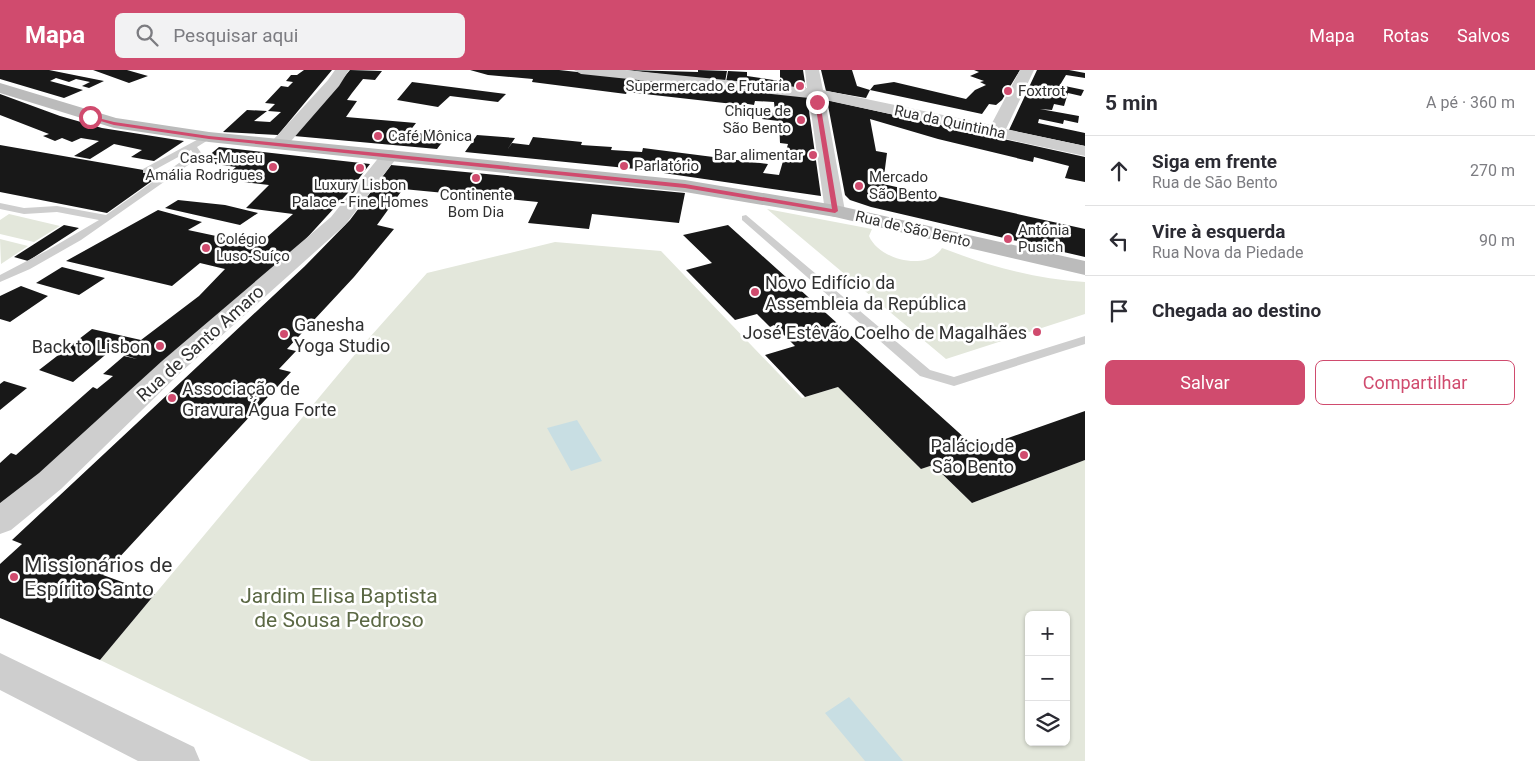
<!DOCTYPE html>
<html lang="pt">
<meta charset="utf-8">
<style>
:root{--surface:#fff;--page:#f2f2f3;--text:#2b2b33;--muted:#7c7c81;--line:#e1e1e2;--accent:#d04b6e}
body{margin:0;font-family:Roboto,sans-serif;background:var(--page);color:var(--text)}
.controls{position:absolute;right:15px;bottom:15px;display:grid;overflow:hidden;border-radius:8px;box-shadow:0 1px 4px #0004}
.controls button{width:45px;height:45px;display:grid;place-items:center;padding:0;border:0;border-bottom:1px solid var(--line);background:var(--surface);color:var(--text);font:25px sans-serif}
.stop{position:absolute;width:15px;height:15px;margin:-11px;border:4px solid #d04b6e;border-radius:50%;background:#fff}
.stop.end{background:#d04b6e;border-color:#fff;box-shadow:0 1px 5px #0008}
.list{margin:0;padding:0;list-style:none}
h2{display:flex;justify-content:space-between;align-items:center;height:65px;margin:0;padding:0 20px;font-size:21px}
h2 small{font-size:16px;font-weight:400;color:var(--muted)}
.list li{display:grid;grid-template-columns:32px 1fr auto;gap:15px;align-items:center;box-sizing:border-box;height:70px;padding:0 20px;border-top:1px solid var(--line)}
.list b{display:block;font-size:19px;white-space:nowrap}
.list p{margin:0;font-size:16px;white-space:nowrap;color:var(--muted)}
.list em{font-size:16px;font-style:normal;color:var(--muted)}
.actions{display:flex;gap:10px;padding:15px 20px}
.actions a{flex:1;padding:11px 0;border:1px solid var(--accent);border-radius:8px;text-align:center;font-size:18px;color:var(--accent)}
.actions .main{background:var(--accent);color:#fff}
.icon{flex:none;width:28px;height:28px;fill:none;stroke:currentColor;stroke-width:2;stroke-linecap:round;stroke-linejoin:round}
.map{position:relative;flex:none;width:1085px;height:691px;overflow:hidden}
header{display:flex;align-items:center;gap:30px;box-sizing:border-box;height:70px;padding:0 25px;background:var(--accent);color:#fff}
header strong{font-size:24px}
nav{display:flex;gap:28px;margin-inline-start:auto;font-size:18px}
.search{width:350px;height:45px;background:var(--page);display:flex;align-items:center;gap:12px;box-sizing:border-box;padding:0 18px;border-radius:8px;color:var(--muted);font-size:19px}
main{display:flex}
aside{flex:1;background:var(--surface)}
.map>svg:first-child{display:block}
</style>
<header>
<strong>Mapa</strong>
<div class="search"><svg class="icon" aria-label="search" viewBox="0 0 24 24"><circle cx="10" cy="10" r="6"/><path d="M15 15l6 6"/></svg>Pesquisar aqui</div>
<nav><a>Mapa</a><a>Rotas</a><a>Salvos</a></nav>
</header>
<main>
<div class="map">
<svg width="1085" height="691" viewBox="0 0 1085 691">
<rect width="100%" height="100%" fill="#fff"/>
<path fill="#e3e7db" fill-rule="evenodd" d="M767 139 872 159 869 166C879 190 927 202 942 178 989 196 1034 209 1085 212V244L946 289Z
M9 144 60 156 34 172 0 164V150Z
M0 169 28 176 1 194Z
M555 172 661 181 802 328 838 317 921 399 933 395 972 433 1085 390V691H311L100 590 362 276 427 203ZM1029 545H1066V672H1029Z"/>
<path fill="#c8dee3" d="M577 350 602 391 571 401 547 358Z
M849 627 903 691H865L825 643Z"/>
<path fill="#181818" d="M0 0H49L104 11 89 18 82 16 90 12 76 9 69 12 56 8 50 11 83 20 64 28 0 9Z
M93 0H127L148 6 129 13Z
M304 0H332L278 65 223 62 247 40 267 41 254 51 270 52 281 42 268 41 275 34 265 33 281 16 288 17 293 12 286 11 291 5H297Z
M350 0 382 1 375 10 363 9 352 23 347 30 357 31 346 47 416 53 409 62 426 64 430 59 450 62 437 79 294 66Z
M470 0H559L807 27 821 126 636 99 465 82 477 65 515 68 507 80 512 73 529 75 533 67 582 72 581 75 612 77 611 80 642 82 643 78 768 94 763 103 779 105 788 74 780 73 779 51 762 49 763 41 775 42 774 32 755 31 754 35 742 33V35L627 22 626 24 532 12 533 9 488 5Z
M626 0 698 2V0L727 1 725 12Z
M780 0H803L806 19 726 12 728 1 747 2V6L780 11Z
M821 0H852L857 16 870 20 866 28 826 21Z
M974 0H1020L1002 30 996 35 989 34 982 44 870 20 874 15 894 12 966 29 975 20 986 15 980 12 984 11 970 6 979 2Z
M1037 0H1069L1085 3V8L1066 5 1060 15 1084 20 1081 26 1068 23 1064 36 1054 34 1052 40 1040 39 1079 46 1078 53 1064 50 1063 54 1039 49 1038 53 1085 63V76L1009 60Z
M412 12 506 24 498 32 450 26 438 37 397 30Z
M0 24 60 46 102 58 184 71 154 91 131 87 142 80 114 74 90 89 74 86 99 71 81 68 72 72 62 68 55 71 43 66 49 64 0 45Z
M827 30 1085 87V112L1065 108 1069 96 1034 87 1033 92 938 69 870 49 876 81 887 83 883 114 1085 159V187L871 137 850 130 845 125Z
M0 75 155 102 158 100 166 101 107 143 0 122Z
M219 77 370 94 347 124 294 182 0 443V393L11 383 16 385 93 317 97 319 113 306 103 304 124 286 137 289 110 281 73 312 39 300 92 259 141 270 199 226 225 199 200 193 172 216 66 191 158 140 202 152 188 160 258 175 293 144 246 138 269 115 244 112 248 108 226 106 236 97 201 92Z
M391 95 685 123 679 153 592 144 589 159 528 153 538 132 403 119 377 155 394 159 354 207 287 279 296 281 279 299 291 302 103 505 155 524 100 590 0 548V494L22 474 12 470 305 196 350 150Z
M178 130 225 135 258 143 240 155 165 138Z
M64 155 79 158 28 191 14 187Z
M728 155 977 379 1085 341V390L972 433 933 395 921 399 838 317 805 327 765 285 795 276 774 255 770 257 757 244 735 250 686 200 712 193 683 165Z
M62 197 105 208 79 225 36 213Z
M21 216 48 226 10 252 0 249V226Z
M4 311 27 318 0 340V314Z"/>
<g fill="none" stroke-linecap="round" stroke-linejoin="round">
<path fill="#cecece" fill-rule="evenodd" d="M206 65 213 67 197 77 202 84 201 86 81 170 30 199 0 212V205L48 180 99 150 57 142 24 144 0 139V133L24 138 57 136 106 145 193 83 191 80 149 103H143V99Z
M746 145 930 300 954 307 1085 266V274L954 316 920 306 742 150V146Z"/>
<path fill="#cecece" fill-rule="evenodd" d="M335 0H349L339 16 285 78H273L270 74 273 70 328 10Z
M574 0H625L807 18 805 0H819L823 20 991 55 1020 0H1034L1006 59 1085 76V86L825 30 845 141 842 145 835 147 828 145 825 141 809 28 581 4Z
M390 80 396 81 399 85 345 155 180 303 61 419 11 460 0 464V433L39 403 162 291 331 147 384 81Z
M0 583 194 677 200 691H138L0 620Z"/>
<path fill="#bbb" fill-rule="evenodd" d="M0 13 116 48 209 62 685 110 835 135 1085 191V205L835 147 685 122 209 72 114 58 0 23Z"/>
</g>
<path fill="#d04b6e" d="M817 30 820 32 838 141 835 143 685 118 209 69 114 55 87 47 90 46 114 52 209 66 685 114 832 139 815 32Z"/>
<g fill="#d04b6e" stroke="#fff" stroke-width="2">
<circle cx="800" cy="16" r="5"/>
<circle cx="1008" cy="21" r="5"/>
<circle cx="801" cy="50" r="5"/>
<circle cx="378" cy="66" r="5"/>
<circle cx="813" cy="85" r="5"/>
<circle cx="624" cy="96" r="5"/>
<circle cx="273" cy="97" r="5"/>
<circle cx="360" cy="98" r="5"/>
<circle cx="476" cy="108" r="5"/>
<circle cx="859" cy="116" r="5"/>
<circle cx="1008" cy="169" r="5"/>
<circle cx="206" cy="178" r="5"/>
<circle cx="755" cy="222" r="5"/>
<circle cx="1037" cy="262" r="5"/>
<circle cx="284" cy="264" r="5"/>
<circle cx="160" cy="276" r="5"/>
<circle cx="172" cy="328" r="5"/>
<circle cx="1024" cy="385" r="5"/>
<circle cx="14" cy="507" r="5"/>
</g>
<g text-anchor="middle" dominant-baseline="central" stroke-width="5" stroke-linejoin="round" paint-order="stroke">
<g font-size="15" fill="#313131" stroke="#fff" text-anchor="start">
<text x="790" y="16" text-anchor="end">Supermercado e Frutaria</text>
<text x="1018" y="21">Foxtrot</text>
<text x="791" y="41" text-anchor="end">Chique de<tspan x="791" dy="17">São Bento</tspan></text>
<text x="388" y="66">Café Mônica</text>
<text x="803" y="85" text-anchor="end">Bar alimentar</text>
<text x="263" y="88" text-anchor="end">Casa-Museu<tspan x="263" dy="17">Amália Rodrigues</tspan></text>
<text x="634" y="96">Parlatório</text>
<text x="869" y="107">Mercado<tspan x="869" dy="17">São Bento</tspan></text>
<text x="360" y="115" text-anchor="middle">Luxury Lisbon<tspan x="360" dy="17">Palace - Fine Homes</tspan></text>
<text x="476" y="125" text-anchor="middle">Continente<tspan x="476" dy="17">Bom Dia</tspan></text>
<text x="1018" y="160">Antónia<tspan x="1018" dy="17">Pusich</tspan></text>
<text x="216" y="169">Colégio<tspan x="216" dy="17">Luso-Suíço</tspan></text>
</g>
<g font-size="15" fill="#313131" stroke="#fff">
<text transform="translate(950 52) rotate(12)">Rua da Quintinha</text>
<text transform="translate(913 159) rotate(13)">Rua de São Bento</text>
</g>
<g font-size="18" fill="#313131" stroke="#fff" text-anchor="start">
<text x="765" y="212">Novo Edifício da<tspan x="765" dy="21">Assembleia da República</tspan></text>
<text x="294" y="254">Ganesha<tspan x="294" dy="21">Yoga Studio</tspan></text>
<text x="1027" y="262" text-anchor="end">José Estêvão Coelho de Magalhães</text>
<text x="150" y="276" text-anchor="end">Back to Lisbon</text>
<text x="182" y="318">Associação de<tspan x="182" dy="21">Gravura Água Forte</tspan></text>
<text x="1014" y="375" text-anchor="end">Palácio de<tspan x="1014" dy="21">São Bento</tspan></text>
</g>
<g font-size="18" fill="#313131" stroke="#fff">
<text transform="translate(200 273) rotate(-42)">Rua de Santo Amaro</text>
</g>
<g font-size="21" fill="#313131" stroke="#fff" text-anchor="start">
<text x="24" y="495">Missionários de<tspan x="24" dy="24">Espírito Santo</tspan></text>
</g>
<g font-size="21" fill="#5b6844" stroke="#fff">
<text x="339" y="526">Jardim Elisa Baptista<tspan x="339" dy="24">de Sousa Pedroso</tspan></text>
</g>
</g>
</svg>
<div class="controls">
<button>+</button>
<button>−</button>
<button><svg class="icon" aria-label="layers" viewBox="0 0 24 24"><path d="M12 4l9 5-9 5-9-5zM3 14l9 5 9-5"/></svg></button>
</div>
<div class="stop" style="left:90px;top:47px"></div>
<div class="stop end" style="left:817px;top:32px"></div>
</div>
<aside>
<h2>5 min<small>A pé · 360 m</small></h2>
<ul class="list">
<li><svg class="icon" aria-label="ahead" viewBox="0 0 24 24"><path d="M12 20V5M6 11l6-6 6 6"/></svg><div><b>Siga em frente</b><p>Rua de São Bento</p></div><em>270 m</em></li>
<li><svg class="icon" aria-label="left" viewBox="0 0 24 24"><path d="M17 20v-9H6M10 6l-5 5 5 5"/></svg><div><b>Vire à esquerda</b><p>Rua Nova da Piedade</p></div><em>90 m</em></li>
<li><svg class="icon" aria-label="arrive" viewBox="0 0 24 24"><path d="M6 21V4h12l-3 4 3 4H6"/></svg><div><b>Chegada ao destino</b></div></li>
</ul>
<div class="actions"><a class="main">Salvar</a><a>Compartilhar</a></div>
</aside>
</main>
